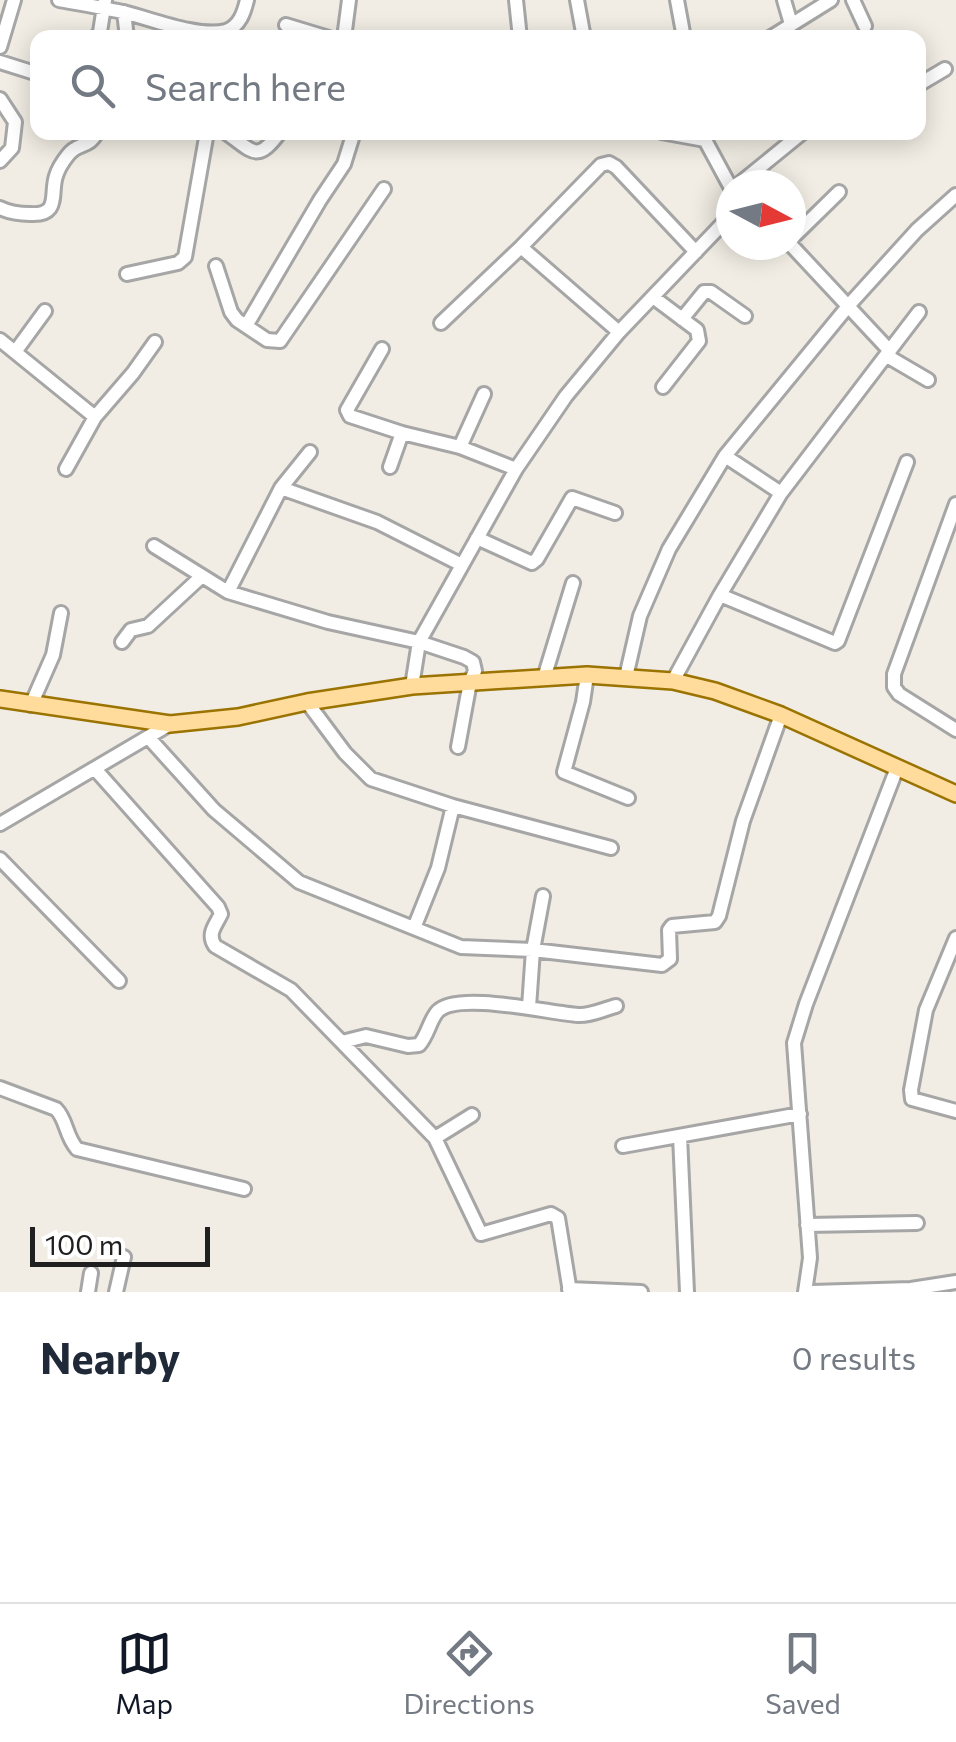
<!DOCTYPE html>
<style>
:root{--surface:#fff;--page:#f6f6f7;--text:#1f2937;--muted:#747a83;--line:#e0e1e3;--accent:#111827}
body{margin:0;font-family:Commissioner,sans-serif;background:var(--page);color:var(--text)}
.compass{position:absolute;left:716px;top:170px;width:90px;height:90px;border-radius:50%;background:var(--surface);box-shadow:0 5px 25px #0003;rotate:97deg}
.scale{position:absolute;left:30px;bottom:25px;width:180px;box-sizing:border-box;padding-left:10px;border:5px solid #1f1f1f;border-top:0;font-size:28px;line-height:35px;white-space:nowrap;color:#1f1f1f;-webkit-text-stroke:8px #fff;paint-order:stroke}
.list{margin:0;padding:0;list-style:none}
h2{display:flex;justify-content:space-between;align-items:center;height:130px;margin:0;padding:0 40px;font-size:42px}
h2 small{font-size:32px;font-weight:400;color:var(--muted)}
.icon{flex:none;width:55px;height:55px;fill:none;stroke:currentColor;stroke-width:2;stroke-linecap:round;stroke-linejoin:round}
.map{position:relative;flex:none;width:956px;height:1292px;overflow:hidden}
.search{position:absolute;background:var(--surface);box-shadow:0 5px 25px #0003;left:30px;right:30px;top:30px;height:110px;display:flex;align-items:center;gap:25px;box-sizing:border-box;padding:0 35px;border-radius:20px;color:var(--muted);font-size:38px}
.sheet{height:310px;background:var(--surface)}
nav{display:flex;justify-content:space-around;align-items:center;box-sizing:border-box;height:140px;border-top:2px solid var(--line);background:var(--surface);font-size:28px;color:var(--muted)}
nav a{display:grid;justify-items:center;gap:5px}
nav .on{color:var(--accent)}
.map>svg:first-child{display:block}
</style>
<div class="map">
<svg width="956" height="1292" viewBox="0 0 956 1292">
<rect width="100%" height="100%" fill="#f1ede4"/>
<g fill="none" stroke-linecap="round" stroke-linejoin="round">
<g stroke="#a6a6a6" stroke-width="18">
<path id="minor" d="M59 0C81 4 105 8 127 13 154 20 200 38 226 31 240 26 244 12 247 0
M516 0 520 38
M577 0 584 38
M677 0 684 38
M784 0 791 24
M853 0 865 26
M124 12 127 38
M286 25 329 38
M95 38 100 32 105 0
M344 38 349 0
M770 38 831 0
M0 47 14 0
M0 62 38 74
M918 85 945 69
M0 99 15 122 12 148 0 161
M225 132C253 151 256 164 280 132
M661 132 705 140
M703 132 705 140 731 188
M738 185 803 132
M0 208C10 213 19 214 30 214 61 216 50 193 56 176 58 169 64 160 68 155 77 142 89 149 97 132
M791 239 839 192
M791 245 890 351
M521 247 619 332
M216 266 231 312 237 320 267 340 280 341 384 189
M127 274 178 263 185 257 207 132
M653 297 697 330 699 341 663 387
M682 319 704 292H711L745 316
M441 323 521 247 601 165 609 163 616 167 696 252
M246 326 320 200 344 164 354 132
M0 340 95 417
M382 349 347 410 350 416 402 433 460 447 516 469
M15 352 45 311
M887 356 928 380
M460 447 484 394
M725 456 781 493
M390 467 402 433
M66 469 95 417 133 373 155 342
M281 488 377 522 462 565
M956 504 894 674V687L899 694 956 730
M477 538 532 563 537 559 572 498 615 513
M154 546 228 592 328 622 419 642 464 657 473 662 475 671 470 682 458 747
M228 592 281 488 310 452
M720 595 835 643 838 641 907 462
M122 642 131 630 148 626 202 576
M587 675 583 702 564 772 628 798
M626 677 640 616 669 549 725 456 849 305 917 230 956 195
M544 678 573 583
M673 681 720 595 781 493 919 312
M412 686 419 642 516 469 566 396 619 332 728 218 731 209
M307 702 345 753 371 779 453 806 611 848
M31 705 53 655 61 613
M149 738 214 810 299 882 461 947 533 950 662 965 670 959 669 930 672 926 715 922 719 916 743 821 781 715
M95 769 218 907 221 914C215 926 207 934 215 946L291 990 435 1138 481 1234 551 1214 558 1218 570 1292
M0 824 170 724
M0 859 119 981
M414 928 438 868 453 806
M956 938 926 1010 911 1090 912 1099 956 1111
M529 1007 533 950 543 896
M342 1042 366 1036 408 1046 419 1045C428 1035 430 1019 438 1011 458 991 549 1013 578 1015 590 1016 604 1009 616 1006
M0 1088 56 1109C67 1120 65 1135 77 1149L244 1189
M680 1136 687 1292
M435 1138 472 1115
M623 1146 800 1114
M807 1225 917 1223
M569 1289 641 1292
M88 1292 91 1273
M116 1292 124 1257
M805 1292 810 1258 794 1043 806 1004 897 768
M812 1292 911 1289 956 1282"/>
</g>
<g stroke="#9a7300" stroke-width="20">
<path id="major" d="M0 699 170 724 238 717 307 702 412 686 587 675 673 681 715 691 781 715 956 794"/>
</g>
<use href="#minor" stroke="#fff" stroke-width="12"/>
<use href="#major" stroke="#ffdc9b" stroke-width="15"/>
</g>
</svg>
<svg class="compass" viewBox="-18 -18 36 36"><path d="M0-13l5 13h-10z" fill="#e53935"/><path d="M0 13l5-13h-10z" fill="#747a83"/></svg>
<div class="scale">100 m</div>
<div class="search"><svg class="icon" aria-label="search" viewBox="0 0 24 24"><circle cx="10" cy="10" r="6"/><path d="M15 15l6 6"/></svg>Search here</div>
</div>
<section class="sheet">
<h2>Nearby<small>0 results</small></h2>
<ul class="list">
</ul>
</section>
<nav>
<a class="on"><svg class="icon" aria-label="map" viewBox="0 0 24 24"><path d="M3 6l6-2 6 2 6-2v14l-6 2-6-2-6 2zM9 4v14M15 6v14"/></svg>Map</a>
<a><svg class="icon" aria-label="directions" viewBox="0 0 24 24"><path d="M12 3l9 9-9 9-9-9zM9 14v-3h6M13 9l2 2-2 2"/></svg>Directions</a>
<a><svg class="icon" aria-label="saved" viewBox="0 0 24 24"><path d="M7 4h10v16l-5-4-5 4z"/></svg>Saved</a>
</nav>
